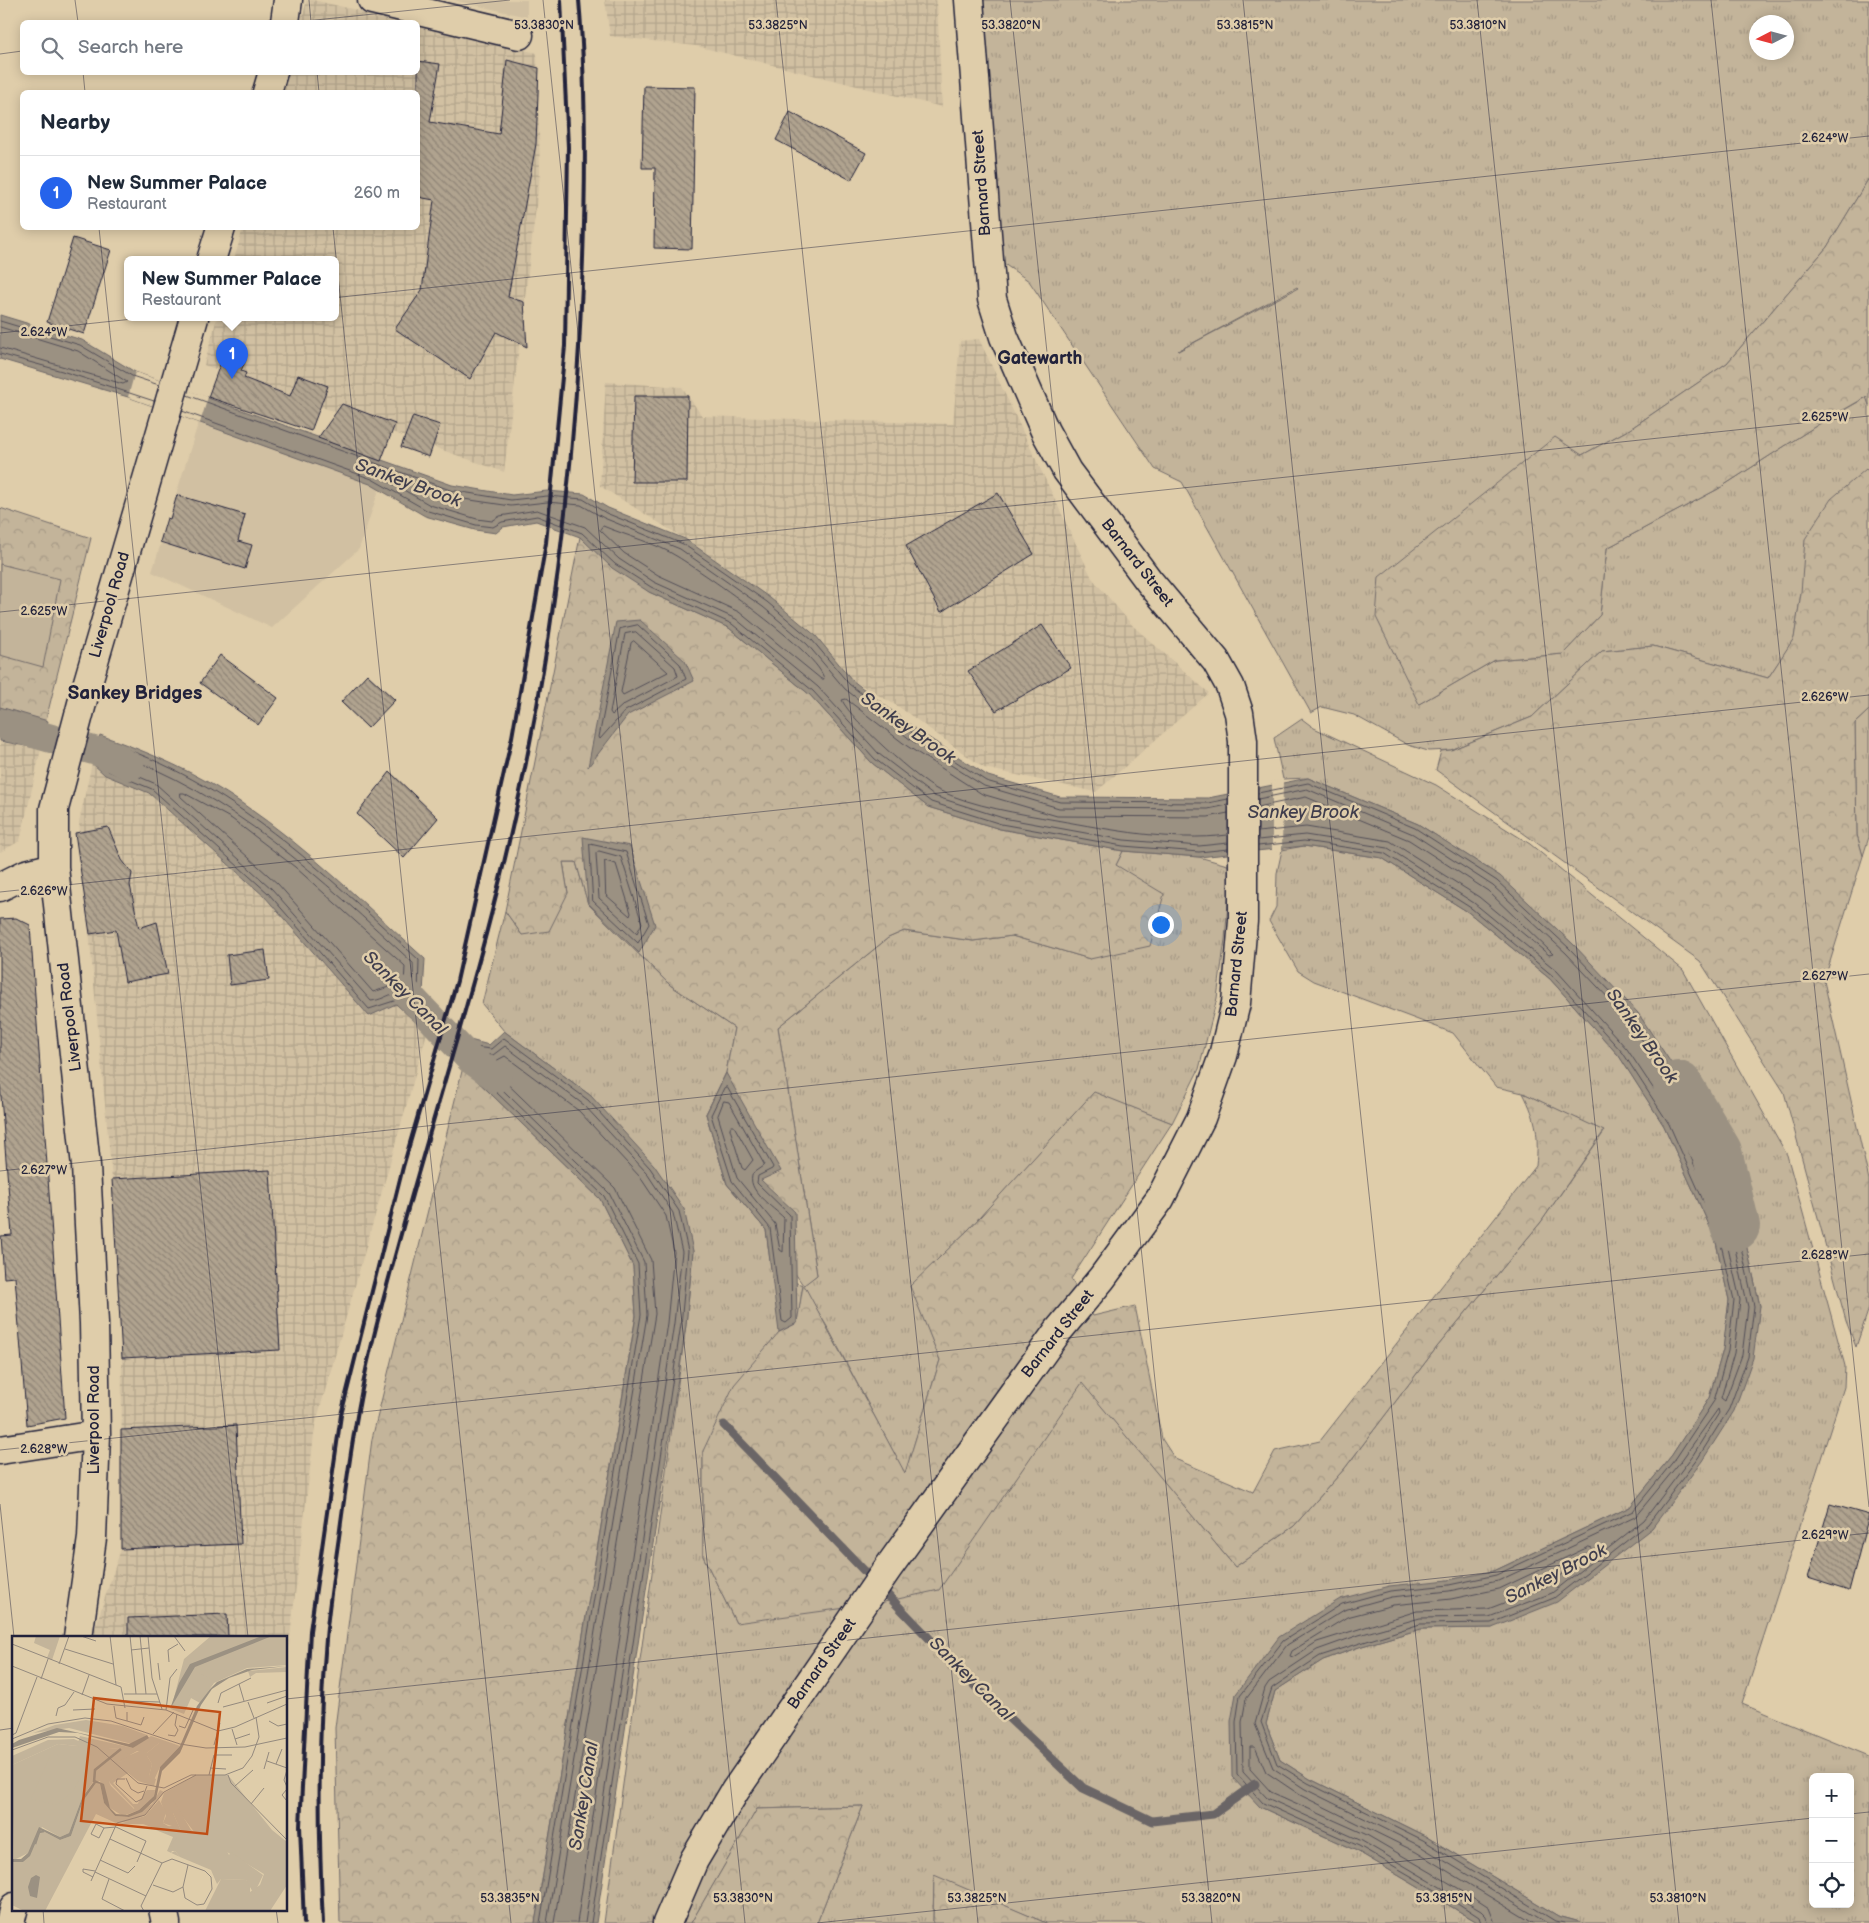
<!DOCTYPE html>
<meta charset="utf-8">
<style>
:root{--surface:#fff;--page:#f2f2f3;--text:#1f2937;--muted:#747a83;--line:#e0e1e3;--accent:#2563eb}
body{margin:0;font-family:"Balsamiq Sans",sans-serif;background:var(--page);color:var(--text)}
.controls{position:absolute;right:15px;bottom:15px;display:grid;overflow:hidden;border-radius:8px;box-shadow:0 2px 12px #0003}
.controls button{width:45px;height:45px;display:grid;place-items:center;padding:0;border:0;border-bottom:1px solid var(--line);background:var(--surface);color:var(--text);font:25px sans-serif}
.compass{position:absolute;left:1749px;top:15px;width:45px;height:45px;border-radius:50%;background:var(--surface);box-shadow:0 2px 12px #0003;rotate:264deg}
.you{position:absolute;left:1160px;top:924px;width:18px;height:18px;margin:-12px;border:4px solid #fff;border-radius:50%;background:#1a73e8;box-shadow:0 0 0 8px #1a73e833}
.badge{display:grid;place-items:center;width:32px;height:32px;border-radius:50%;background:var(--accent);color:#fff;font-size:16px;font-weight:700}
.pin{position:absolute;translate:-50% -41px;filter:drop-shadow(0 1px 2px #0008)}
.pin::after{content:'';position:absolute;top:26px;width:18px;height:15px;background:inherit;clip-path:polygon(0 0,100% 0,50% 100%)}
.popup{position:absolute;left:124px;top:256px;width:215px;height:65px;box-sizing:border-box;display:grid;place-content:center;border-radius:8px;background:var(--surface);filter:drop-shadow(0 1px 4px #0005);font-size:16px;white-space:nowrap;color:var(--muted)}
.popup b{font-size:19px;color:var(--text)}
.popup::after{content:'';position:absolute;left:50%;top:100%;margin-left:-10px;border:10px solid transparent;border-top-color:var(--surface)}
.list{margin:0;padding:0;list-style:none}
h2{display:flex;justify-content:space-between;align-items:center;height:65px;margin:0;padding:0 20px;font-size:21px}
h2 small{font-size:16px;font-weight:400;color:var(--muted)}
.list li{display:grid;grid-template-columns:32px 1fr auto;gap:15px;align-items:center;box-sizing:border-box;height:75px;padding:0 20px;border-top:1px solid var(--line)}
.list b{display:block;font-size:19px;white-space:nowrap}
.list p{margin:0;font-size:16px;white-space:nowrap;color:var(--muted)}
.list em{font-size:16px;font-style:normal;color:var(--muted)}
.icon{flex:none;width:28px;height:28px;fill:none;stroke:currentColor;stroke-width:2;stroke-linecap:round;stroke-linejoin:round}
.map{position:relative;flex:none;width:1869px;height:1923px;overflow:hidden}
.search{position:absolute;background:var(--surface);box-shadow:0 2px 12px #0003;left:20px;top:20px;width:400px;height:55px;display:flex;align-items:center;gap:12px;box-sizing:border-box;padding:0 18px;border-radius:8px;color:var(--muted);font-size:19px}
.panel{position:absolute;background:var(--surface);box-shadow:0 2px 12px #0003;left:20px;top:90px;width:400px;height:140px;border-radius:8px}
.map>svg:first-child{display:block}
</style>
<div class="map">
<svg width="1869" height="1923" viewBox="0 0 1869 1923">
<defs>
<pattern id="industrial-grid" width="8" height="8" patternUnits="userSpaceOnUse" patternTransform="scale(1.25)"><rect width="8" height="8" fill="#d1c0a2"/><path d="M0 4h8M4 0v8" fill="none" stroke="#b3a58c"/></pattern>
<pattern id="grass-tufts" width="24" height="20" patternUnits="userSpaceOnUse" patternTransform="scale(1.25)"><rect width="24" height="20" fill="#c3b49a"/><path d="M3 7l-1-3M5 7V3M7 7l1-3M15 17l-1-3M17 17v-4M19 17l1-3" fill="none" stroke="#a79a86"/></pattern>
<pattern id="forest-crowns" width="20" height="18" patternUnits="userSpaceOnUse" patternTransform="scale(1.25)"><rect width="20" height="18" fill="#c3b49a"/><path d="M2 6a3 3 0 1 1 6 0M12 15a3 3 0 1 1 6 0" fill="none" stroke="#a79a86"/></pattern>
<pattern id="building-back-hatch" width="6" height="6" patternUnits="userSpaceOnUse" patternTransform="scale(1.25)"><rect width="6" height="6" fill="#b0a38f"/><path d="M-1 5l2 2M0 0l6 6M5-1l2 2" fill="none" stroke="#8f8476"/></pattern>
</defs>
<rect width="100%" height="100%" fill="#dfcdaa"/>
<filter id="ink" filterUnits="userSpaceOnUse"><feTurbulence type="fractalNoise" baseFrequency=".02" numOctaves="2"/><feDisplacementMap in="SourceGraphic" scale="10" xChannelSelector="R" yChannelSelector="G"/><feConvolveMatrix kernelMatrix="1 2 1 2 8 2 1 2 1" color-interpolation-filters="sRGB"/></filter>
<g filter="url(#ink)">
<path fill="#d1c0a2" d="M454 0H527V17Z
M202 411 381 484 359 549 272 628 152 572Z"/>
<path fill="url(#industrial-grid)" d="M307 0H313L408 22H301Z
M605 0H937L942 107 696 46 610 36Z
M418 25 537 53 540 173 504 472 204 365 217 318H336V260H234L243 228H418V92H281L287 73 418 72Z
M979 339 1092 578 1133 626 1209 693 1096 792 984 768 899 707 852 680 816 636 770 598 685 539 600 486 606 382 682 387 702 416 953 424 960 341Z
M0 742 41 749 20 841 0 852Z
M92 763 105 775 149 793 265 897 396 1004 427 1033 315 1426 286 1671V1637H92L121 1549 122 1358 112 1179 79 822Z"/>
<path fill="url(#grass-tufts)" stroke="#726b6a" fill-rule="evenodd" d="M969 0H1869V178L1827 247 1727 363 1630 429 1582 455 1419 704 1495 660 1563 654 1600 615 1607 548 1718 489 1819 424 1867 397 1869 405V472L1866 469 1801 593 1794 639 1768 678 1653 646 1602 651 1532 717 1451 750 1428 751 1408 745 1354 715 1322 707 1311 713 1182 482 1155 469 1029 281 988 253ZM1756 22H1786V52H1756ZM1297 287 1298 288 1178 351Z
M1869 710V837L1863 856 1857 835 1855 723Z
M1302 719 1314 728 1436 785 1530 844 1683 970 1787 1155 1845 1366 1844 1387 1742 1704 1869 1756V1923H1584L1558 1916 1425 1836 1310 1779 1280 1760 1266 1724 1275 1691 1323 1660 1362 1646 1421 1629 1492 1628 1652 1528 1760 1306 1735 1195 1689 1090 1574 945 1499 876 1418 824 1308 778 1283 779 1274 738ZM1813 1777H1850V1904H1813Z
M1304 846 1382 858 1468 912 1550 979 1619 1056 1664 1126 1715 1238 1729 1300 1723 1350 1709 1398 1672 1455 1630 1507 1494 1571 1448 1580 1236 1694 1260 1807 1357 1851 1479 1923H1046L934 1876 933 1923H817L863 1806 757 1809 691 1923H604L686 1325 693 1251 591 1096 504 1031 482 1004 505 911 522 935 568 893 563 862H576L588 904 670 985 734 1028 726 1073 706 1114 727 1184 766 1230 772 1275 803 1285 817 1275 778 1027 888 938 904 931 973 941 1012 936 1090 959 1116 865 1123 851 1199 857 1231 866 1225 939 1217 998 1199 1069 1172 1123 1094 1093 970 1228 911 1286 940 1360 905 1474 829 1330 803 1286 797 1323 703 1451V1556L736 1623 991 1510 1082 1382 1235 1567 1294 1526 1345 1468 1437 1347 1541 1222 1604 1132 1523 1093 1496 1087 1453 1033 1314 981 1298 971 1269 921 1276 907 1277 873 1282 850Z"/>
<path fill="url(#forest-crowns)" stroke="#726b6a" d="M1869 178V405L1866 397 1819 424 1718 489 1607 548 1600 615 1563 654 1495 660 1419 704 1376 617 1379 577 1555 437 1582 455 1630 429 1727 363 1827 247Z
M1866 469 1869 472V710L1855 723 1857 835 1863 856 1824 981 1869 1180V1308L1856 1347 1846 1321 1784 1092 1700 961 1436 770 1441 751 1451 750 1532 717 1602 651 1653 646 1768 678 1794 638 1801 593 1805 539 1831 499Z
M0 508 91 538 41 740 0 733Z
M580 537 649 592 729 628 810 695 872 763 928 807 1000 829 1123 851 1116 865 1164 894 1150 946 1090 959 1012 936 973 941 904 931 888 938 778 1027 817 1275 804 1285 905 1473 940 1360 910 1286 970 1228 1094 1092 1172 1123 1071 1279 1093 1316 1135 1306 1162 1439 1175 1459 1253 1492 1275 1451 1320 1441 1536 1166C1539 1136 1537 1120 1523 1093L1604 1131 1541 1222 1437 1347 1345 1468 1294 1526 1235 1567 1082 1383 939 1590 875 1604 736 1623 703 1556V1451L734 1385 779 1332 797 1323 803 1285 766 1230 727 1184 706 1114 726 1073 734 1028 670 985 588 904 576 862H563L568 893 549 931 522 935 505 911Z
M463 1067 600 1199 633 1266 636 1315 535 1923H340L335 1728 372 1439Z
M863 1806 817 1923H691L757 1809Z
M934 1875 1046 1923H933Z"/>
<path fill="#c3b49a" stroke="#726b6a" d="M0 564 60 579 43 667 0 655Z"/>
<path fill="#9b9182" stroke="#6b6566" d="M0 315 82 340 135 372 452 485 512 495 547 491 584 494 608 508 685 539 770 598 816 636 852 680 918 731 988 776 1060 797 1208 798 1308 778 1418 824 1500 876 1574 945 1638 1013 1689 1090 1735 1195 1760 1306 1753 1358 1734 1411 1702 1461 1652 1528 1557 1602 1492 1628 1421 1629 1362 1646 1323 1660 1275 1691 1266 1724 1280 1760 1310 1779 1425 1836 1558 1916 1584 1923H1479L1357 1851 1260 1807 1232 1777 1231 1721 1236 1694 1279 1637 1340 1599 1389 1586 1448 1580 1494 1571 1630 1507 1672 1455 1709 1398 1723 1350 1729 1300 1715 1238 1664 1126 1619 1056 1550 979 1468 912 1382 858 1304 846 1199 857 1123 851 1000 829 928 807 872 763 810 695 729 628 649 592 612 568 580 537 536 521 503 527 496 533 475 530 425 516 370 484 128 397 0 359Z
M640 620 685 661 694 681 628 715 588 767 616 622Z
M0 707 48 721 41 749 0 741Z
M100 735C149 752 200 774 243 804 309 849 366 906 425 959L423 993 437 1006 427 1033 396 1004 369 1016 265 897 149 793 105 775 92 763Z
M583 837 630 846 655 925 639 953 588 903Z
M504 1031 591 1096 654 1165 684 1209 693 1251 686 1325 596 1923H535L636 1316 633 1266 600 1199 463 1067 470 1040 489 1045Z
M726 1073 781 1171 761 1180 795 1212 797 1323 779 1332 766 1230 727 1184 706 1114Z"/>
<path fill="#dfcdaa" d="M135 372 208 397 200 423 128 397Z
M1283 780 1282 851 1272 852V782Z"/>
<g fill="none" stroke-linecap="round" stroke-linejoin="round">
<path stroke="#524e57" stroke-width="1" d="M0 321 80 345 132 376 159 385
M0 327 78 351 127 382 123 384 0 348
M0 354 62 371 154 401
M187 395 450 490 511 500 547 496 583 499 606 513 683 544 767 602 812 640 849 684 915 735 986 781 1060 802 1208 803 1228 799
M182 411 372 479 428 511 476 525 493 527 502 522 537 516 582 533 615 564 651 587 732 624 813 691 875 759 931 802 1001 824 1123 846 1199 852 1228 849
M603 526C627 536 656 543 678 557 704 573 820 653 824 679H821L739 612 658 575 624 553 600 530Z
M638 625 680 664 686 679 625 711 600 739 599 737 620 629Z
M636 632 675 667 678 676 623 705 612 715 610 712 625 634Z
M634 641 668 672 623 695 621 692 631 643Z
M0 712 42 726 36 743 0 736
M0 719 33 728 34 731 31 736 0 730
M105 742C228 779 327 875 419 960L418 994 431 1007 426 1022H422L397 1000 369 1009 268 893 152 789 108 771 99 760Z
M110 751C231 793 321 878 413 963L414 1002 411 1003C392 985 391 999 371 1001L272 889 156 784 112 765 106 758 107 752Z
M181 793H184L232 819 295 867 405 966 404 986H392L373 992 278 884 181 797Z
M1258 793 1308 783 1415 828 1497 881 1570 949 1634 1016 1685 1093 1730 1197 1754 1306 1748 1357 1729 1409 1698 1458 1648 1524 1554 1598 1491 1623 1420 1624 1320 1656 1272 1688 1261 1722 1277 1764 1308 1783 1423 1840 1555 1921 1564 1923
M1258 799 1307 789 1413 834 1493 886 1566 953 1629 1020 1679 1096 1724 1199 1748 1307 1742 1355 1725 1401 1721 1398 1734 1353 1740 1300 1725 1235 1675 1121 1627 1049 1557 971 1474 903 1388 848 1305 835 1258 840
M1228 805 1208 809 1059 808 984 786 911 740 845 689 807 644 763 607 680 549 604 518 581 505 547 502 511 506 450 497 384 473 380 474 381 477 430 505 477 519 492 521 500 516 537 510 585 527 619 559 654 582 736 619 818 687 879 754 934 796 1003 818 1124 840 1199 846 1228 843
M1258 807 1306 797 1409 840 1488 891 1553 954 1549 955 1479 897 1390 841 1306 827 1258 832
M1228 813 1208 817 1057 816 982 794 907 746 846 699 842 700C850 719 919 781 938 790 975 807 1017 813 1056 820 1112 830 1170 842 1228 835
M590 844 626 852 649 924 638 943 593 901Z
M1258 846 1304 841 1384 853 1471 908 1553 976 1623 1053 1669 1124 1719 1236 1734 1300 1728 1351 1714 1401 1676 1458 1633 1511 1496 1575 1449 1585 1390 1591 1342 1604 1283 1641 1240 1696 1236 1722 1237 1774 1263 1803 1359 1846 1456 1902 1479 1917 1481 1923
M599 851 621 857 642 923 637 933 599 898 596 854Z
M605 861 616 864 631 913 630 916 606 895Z
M727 1087 773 1167 772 1169 758 1176 757 1183 790 1215 792 1318 786 1323 782 1321 770 1228 732 1181 711 1115 724 1088Z
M724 1101 729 1102 764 1164 763 1166 753 1173C745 1190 773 1207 784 1218L783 1252 780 1250 775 1224 737 1178 718 1116Z
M731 1126H734L753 1160 745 1170 742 1168 730 1129Z
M1589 1547 1592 1548 1591 1551 1548 1586 1488 1609 1417 1611 1317 1642 1293 1657 1290 1656 1292 1651 1347 1617 1393 1605 1451 1599 1499 1589Z
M540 1923 641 1315 638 1264 604 1196 469 1066 474 1047 491 1049 504 1038 588 1100 650 1168 679 1211 688 1251 681 1324 591 1923
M547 1923 647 1315 644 1262 609 1193 476 1064 479 1054 493 1055 505 1046 584 1105 646 1172 673 1213 682 1252 674 1323 585 1923
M554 1923 655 1314 651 1260 615 1188 490 1067V1064L505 1056 579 1111 640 1177 666 1216 674 1252 667 1323 577 1923
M1487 1923 1486 1916 1481 1911 1362 1841 1267 1798 1243 1772 1242 1722 1246 1699 1287 1645 1344 1610 1391 1597 1449 1591 1498 1581 1635 1517 1681 1461 1718 1409 1719 1413 1693 1455 1644 1520 1552 1593 1489 1617 1420 1618 1359 1635 1317 1650 1269 1682 1265 1688 1255 1724 1273 1768 1305 1789 1420 1846 1547 1923
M1495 1923 1489 1908 1463 1891 1365 1834 1271 1792 1250 1769V1747H1255L1266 1772 1300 1795 1416 1852 1533 1923"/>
<path stroke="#6b6566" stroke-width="9" d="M724 1425 976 1687 1083 1788 1152 1821 1213 1814 1255 1784"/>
<path stroke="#9b9182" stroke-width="29" d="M0 724 106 754 130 766
M405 991 470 1059 497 1078"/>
<path stroke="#9b9182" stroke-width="50" d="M1678 1086 1717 1152 1735 1226"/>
</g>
<path fill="url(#building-back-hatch)" stroke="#22223b" d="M507 60 539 68 536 144 508 297 524 302 527 347 496 332 470 379 395 329 422 290 434 200 418 197V61L440 64 430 122 499 134Z
M644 86 695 87 692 249 654 248 655 168H642Z
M790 112 866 153 851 180 776 140Z
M73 238 111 250 84 334 47 322Z
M225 351 246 359 241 371 246 373 244 378 290 396 298 375 328 386 311 431 208 397Z
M634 396H688L687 482H632Z
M342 404 395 424 381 461 318 438Z
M413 416 440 425 429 457 401 447Z
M998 493 1034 554 941 612 906 546Z
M177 495 245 515 238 541 252 545 245 569 160 542 167 518 170 519Z
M1042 625 1071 668 996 711 968 671Z
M220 655 278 698 258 725 200 683Z
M367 674 395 700 368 728 341 702Z
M390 772 438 818 404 858 357 814Z
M108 827 122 860 132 873 130 885 139 928 157 922 168 974 125 982 116 930 90 934 75 833Z
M16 918 30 925 65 1418 27 1425 15 1277 4 1278 1 1236 12 1235 0 1084V919Z
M265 950 269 980 230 985 227 955Z
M270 1170 280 1350 122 1358 112 1179Z
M236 1425 241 1544 121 1549V1430Z
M1830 1504 1869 1515 1849 1591 1808 1578Z
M227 1614 228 1637H128V1618Z"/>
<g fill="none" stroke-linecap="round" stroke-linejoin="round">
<g stroke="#22223b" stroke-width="31">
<path id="minor" d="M372 0 519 35
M285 22 288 0
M267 92 273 72
M211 260 221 228
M0 887 26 874 54 867
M0 1450 96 1435
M78 1637 92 1538 96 1435 94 1323 86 1166 54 867V809L85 692 194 318
M163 1909 166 1923
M10 1923 14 1907
M667 1923 694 1860 735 1791 888 1568 1058 1331 1102 1278 1160 1199 1201 1118 1223 1056 1236 1003 1243 921V741L1239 713 1230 686 1216 661 1149 581 1067 471 1045 431 1004 337 992 299 969 0"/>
</g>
<use href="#minor" stroke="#dfcdaa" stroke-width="28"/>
<path stroke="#22223b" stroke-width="4" d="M304 1923 300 1826 310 1631 341 1415 403 1167 457 981 512 737 546 543 565 346 568 147 561 0
M323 1923C318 1828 318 1733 326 1639 329 1600 336 1561 341 1522 349 1464 357 1406 371 1348 413 1174 473 1003 512 828 553 649 575 467 582 284 586 190 587 94 579 0"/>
</g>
</g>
<path fill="none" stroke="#22223b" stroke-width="1" stroke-opacity="0.45" d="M75 0 78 22M309 0 311 22M543 0 745 1923M776 0 978 1923M1010 0 1212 1923M1243 0 1446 1923M1477 0 1679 1923M1711 0 1869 1507M296 22 510 0M0 54 22 51M83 72 85 92M317 72 319 92M99 228 248 1637M333 228 511 1923M0 333 1869 136M0 612 1869 416M0 892 1869 695M0 1171 1869 974M0 1450 1869 1254M0 1504 14 1637M286 1699 1869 1533M0 1730 14 1728M1850 1814 1869 1812M43 1909 44 1923M276 1909 278 1923M817 1923 1813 1818"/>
<g text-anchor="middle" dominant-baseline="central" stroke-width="5" stroke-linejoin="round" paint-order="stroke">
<g font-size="16" fill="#22223b" stroke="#dfcdaa">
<text transform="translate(982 183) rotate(-94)">Barnard Street</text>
<text transform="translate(1137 563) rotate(52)">Barnard Street</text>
<text transform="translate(110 605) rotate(-74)">Liverpool Road</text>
<text transform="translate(1237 964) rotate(-84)">Barnard Street</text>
<text transform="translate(70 1017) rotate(-97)">Liverpool Road</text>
<text transform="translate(1058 1334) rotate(-52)">Barnard Street</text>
<text transform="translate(94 1420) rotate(-90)">Liverpool Road</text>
<text transform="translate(822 1664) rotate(-55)">Barnard Street</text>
</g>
<g font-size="18" font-weight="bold" fill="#22223b" stroke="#dfcdaa">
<text x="1040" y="358">Gatewarth</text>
</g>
<g font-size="18" font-style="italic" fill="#403e4d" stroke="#dfcdaa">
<text transform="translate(408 483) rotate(20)">Sankey Brook</text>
<text transform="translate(908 728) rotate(35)">Sankey Brook</text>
<text x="1303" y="812">Sankey Brook</text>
<text transform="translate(405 993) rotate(45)">Sankey Canal</text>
<text transform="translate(1642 1036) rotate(55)">Sankey Brook</text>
<text transform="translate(1556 1574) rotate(-27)">Sankey Brook</text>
<text transform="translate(971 1679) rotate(45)">Sankey Canal</text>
<text transform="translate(584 1796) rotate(-81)">Sankey Canal</text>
</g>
<g font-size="19" font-weight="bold" fill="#22223b" stroke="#dfcdaa">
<text x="135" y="693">Sankey Bridges</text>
</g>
</g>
<g transform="translate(12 1636)">
<rect width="275" height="275" fill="#dfcdaa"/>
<path d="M68 100 121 112 139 100 145 102 147 107 135 117 125 115 118 119 135 120 140 128 137 140 144 143 142 150 126 145 128 140 117 127 105 125 116 119 108 112 96 113 110 137 97 146 99 150 122 173 135 154H143L142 160 127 174 111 180 98 172 88 145 81 146 70 162 57 197 48 201 30 191 16 217 2 224 0 129 46 108 65 110ZM184 139H216L260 194 275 206V249L258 275H193L209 243 234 244 238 247V256L248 249 252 238 183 197 167 176 161 177 169 195 159 217 163 215 168 221 155 215 161 201 139 192 160 190 151 187 154 180 149 166 152 157ZM84 147 88 148 92 167 103 180 117 181 140 168 148 154 152 156 133 179 120 185 104 187 84 178 33 275H12L0 269V226H11L29 194 48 204 59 200 71 165Z" fill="#c3b49a"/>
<path d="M24 0H48L40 24 35 22 38 14 22 7ZM199 0H275V29L235 32 202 47 188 67 179 62 172 78 159 73 172 23ZM275 31V36L244 37 238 41 236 35ZM74 84 111 90 135 99 120 108 57 92 21 97 43 89ZM145 102 168 110 148 131 141 146 137 140 140 128 135 120H118L106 125 117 126 129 140 126 145 116 137 101 147 121 168H126L123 173 97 146 109 137 97 126 96 113 108 112 118 119 130 114 135 117 147 107 143 105ZM62 103 84 113 83 120 65 110 46 108 0 129V120L36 104ZM39 118 78 124 61 155 45 169 19 163ZM160 162 179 194 213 211 217 219 219 216 251 239 242 258 234 244 209 243 205 248 199 234 168 221 163 215H156L169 195 161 177 154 174 152 164ZM147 164 154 176 151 187 164 195 159 198 131 188H107L133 180Z" fill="#c3b49a"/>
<path d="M187 37 198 42 186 57 178 59 169 76 164 74 174 49Z" fill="#c3b49a"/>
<path d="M250 0H260L183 31 158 73 167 47 178 28ZM275 30 240 34 217 42 200 53 189 69 168 117 150 135 144 163 130 176 117 181 103 180 92 167 88 148 84 147 71 165 59 200 48 204 29 194 18 220 11 226H0V223H9L16 217 27 191 48 201 57 197 70 162 83 144 92 148 98 172 104 178 115 179 127 174 142 160 148 131 168 110 185 70 198 53 205 46 235 33ZM45 92 117 108 135 99 137 102 121 112 66 97 47 96 0 112V108L7 104ZM24 239 28 241 25 262 18 260 16 251 19 242Z" fill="#9b9182"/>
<path fill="none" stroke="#9b9182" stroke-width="2.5" d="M82 146 83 134 109 113M23 208 27 196 32 195"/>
<path fill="none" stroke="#93897e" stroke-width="1" d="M69 0 84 5M98 0 104 49M118 0 124 58M128 0 134 58M136 0 140 42 150 73M162 0 173 15M0 8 109 51 113 72M53 13 101 28M119 14 137 12M157 26 156 14 166 8M146 27 148 44M47 28 57 0M0 30 95 68 154 74 206 95 223 91 275 68M29 43 36 23M227 48 232 65M112 58H145M70 59 77 39M113 65 148 66M236 66 242 82M206 67 209 57 239 42M255 67 275 60M102 70 104 82 115 85V76M211 71 275 54M61 74 83 73M154 74 158 42 165 33M44 80 46 72 53 69 62 56M115 85 129 89 132 81M257 85 266 90 275 88M167 90 173 92 182 72M220 93 225 109M141 98 162 76M0 99 4 97 25 41M156 99 163 100 166 94 163 89 165 78M0 103 36 88 73 82 99 85 168 108 194 112 233 111 275 102M223 103 238 98M202 109 208 87M0 114 36 101H63L85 111 126 147 152 152 179 139H213L231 132 240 120 247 101 244 81M255 125 275 132M264 128 270 113M198 132 214 133M252 133 257 116M275 134 272 144 275 151M197 139 202 119H220M216 139 219 147 275 204M114 142 119 153 126 157 132 155M113 143H105L104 148 124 166 130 163 135 150M223 150 241 134M275 153 270 159 275 165M239 168 252 152M92 192 84 188 79 198 87 202 92 192 104 191 134 205 125 226M98 203 150 227M88 224 116 237 123 230M83 236 134 260M81 241 71 236V233L83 235M97 243 90 263 113 275M79 245 105 187 133 179 152 156 184 139M141 249 161 256 171 251M132 275 129 270 150 227 160 223 193 235 199 241 200 253 192 268 185 269 173 262 171 251 176 229"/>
<path fill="#c04e15" fill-opacity="0.15" stroke="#c04e15" stroke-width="2.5" d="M82 62 208 76 195 198 69 185Z"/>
<rect width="275" height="275" fill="none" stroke="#22223b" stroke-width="2.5"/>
</g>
<g font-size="12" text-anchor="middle" fill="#22223b" stroke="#dfcdaa" stroke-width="5" stroke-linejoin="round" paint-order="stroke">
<text x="544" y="29">53.3830°N</text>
<text x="778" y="29">53.3825°N</text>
<text x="1011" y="29">53.3820°N</text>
<text x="1245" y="29">53.3815°N</text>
<text x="1478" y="29">53.3810°N</text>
<text x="1825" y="142">2.624°W</text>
<text x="44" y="336">2.624°W</text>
<text x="1825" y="421">2.625°W</text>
<text x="44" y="615">2.625°W</text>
<text x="1825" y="701">2.626°W</text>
<text x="44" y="895">2.626°W</text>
<text x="1825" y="980">2.627°W</text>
<text x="44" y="1174">2.627°W</text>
<text x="1825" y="1259">2.628°W</text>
<text x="44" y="1453">2.628°W</text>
<text x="1825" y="1539">2.629°W</text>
<text x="510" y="1902">53.3835°N</text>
<text x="743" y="1902">53.3830°N</text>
<text x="977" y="1902">53.3825°N</text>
<text x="1211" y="1902">53.3820°N</text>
<text x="1444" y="1902">53.3815°N</text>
<text x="1678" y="1902">53.3810°N</text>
</g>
</svg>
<div class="controls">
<button>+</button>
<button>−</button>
<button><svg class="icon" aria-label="locate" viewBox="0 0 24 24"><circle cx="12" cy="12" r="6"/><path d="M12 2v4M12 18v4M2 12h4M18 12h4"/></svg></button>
</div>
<svg class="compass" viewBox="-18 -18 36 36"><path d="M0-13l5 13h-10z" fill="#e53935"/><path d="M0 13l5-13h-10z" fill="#747a83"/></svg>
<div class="you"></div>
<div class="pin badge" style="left:232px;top:379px">1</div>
<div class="popup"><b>New Summer Palace</b>Restaurant</div>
<div class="search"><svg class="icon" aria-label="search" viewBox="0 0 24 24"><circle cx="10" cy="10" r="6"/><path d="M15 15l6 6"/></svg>Search here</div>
<section class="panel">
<h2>Nearby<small></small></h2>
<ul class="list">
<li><span class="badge">1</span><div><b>New Summer Palace</b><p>Restaurant</p></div><em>260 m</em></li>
</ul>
</section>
</div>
